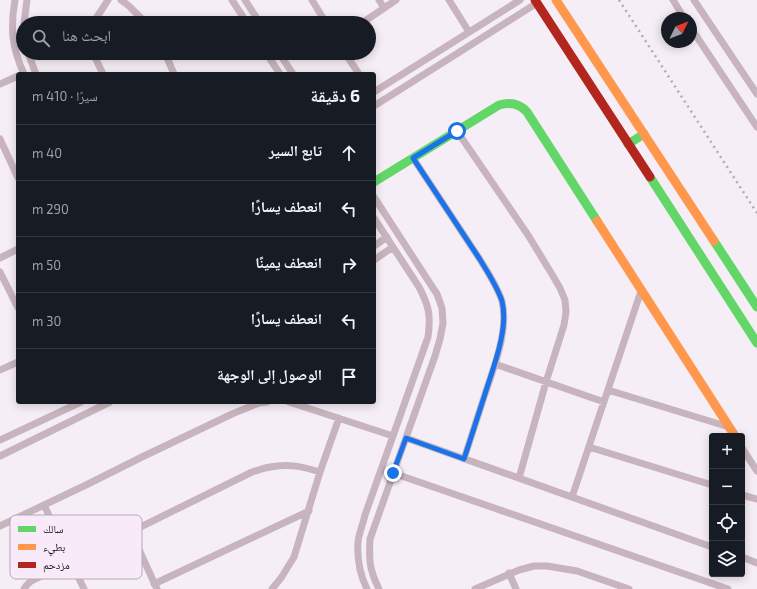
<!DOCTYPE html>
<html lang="ar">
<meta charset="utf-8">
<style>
:root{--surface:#171b24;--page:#20242c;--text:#f1f3f6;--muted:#9ea1a6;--line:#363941}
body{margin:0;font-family:"Exo 2","Noto Naskh Arabic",sans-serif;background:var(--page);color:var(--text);direction:rtl}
.controls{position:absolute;right:12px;bottom:12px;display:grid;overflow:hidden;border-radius:4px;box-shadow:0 2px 10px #0003}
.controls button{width:36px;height:36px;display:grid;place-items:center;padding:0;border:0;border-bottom:1px solid var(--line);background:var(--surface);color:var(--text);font:20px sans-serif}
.compass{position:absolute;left:661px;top:12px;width:36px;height:36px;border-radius:50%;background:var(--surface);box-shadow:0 2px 10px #0003;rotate:47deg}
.stop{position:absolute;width:12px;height:12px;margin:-9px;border:3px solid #1a73e8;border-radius:50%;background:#fff}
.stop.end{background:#1a73e8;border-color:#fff;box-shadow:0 1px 4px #0008}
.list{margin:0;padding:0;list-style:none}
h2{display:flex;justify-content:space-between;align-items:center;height:52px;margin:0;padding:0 16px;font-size:17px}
h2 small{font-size:13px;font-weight:400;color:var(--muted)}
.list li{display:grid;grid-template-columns:26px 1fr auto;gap:12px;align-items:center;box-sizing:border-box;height:56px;padding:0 16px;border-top:1px solid var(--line)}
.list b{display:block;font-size:15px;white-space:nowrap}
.list em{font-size:13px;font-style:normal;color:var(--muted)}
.icon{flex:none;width:22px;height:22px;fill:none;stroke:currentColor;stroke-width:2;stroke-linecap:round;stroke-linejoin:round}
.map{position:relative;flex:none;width:757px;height:589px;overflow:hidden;direction:ltr}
.search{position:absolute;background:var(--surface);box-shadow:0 2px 10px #0003;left:16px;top:16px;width:360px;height:44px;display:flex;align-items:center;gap:10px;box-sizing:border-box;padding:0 14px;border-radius:22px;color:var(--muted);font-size:15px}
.panel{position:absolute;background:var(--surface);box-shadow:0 2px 10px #0003;left:16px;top:72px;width:360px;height:332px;border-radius:4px;direction:rtl}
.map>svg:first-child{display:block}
</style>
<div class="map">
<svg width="757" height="589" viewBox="0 0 757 589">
<rect width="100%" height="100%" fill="#f6eef6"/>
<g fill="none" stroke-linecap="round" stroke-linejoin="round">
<path stroke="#c8b4be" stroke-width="7" d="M15 0C10 28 12 48 24 74
M121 0 129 6 146 23
M232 0 247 23
M245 0 260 23
M312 0 326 23
M379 0 384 8
M449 0 469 32
M673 0 684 18
M694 0 757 94
M24 23 27 0
M93 23 108 0
M362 23 396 0
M691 28 757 127
M28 53 36 74
M93 53 103 74
M165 53 174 74
M266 53 280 74
M279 53 293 74
M345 53 359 74
M0 84 18 76
M374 92 520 0
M374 106 537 3
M457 131 528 235 553 276 560 288 565 300 566 312 564 325 546 382 519 478
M0 139 18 178
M413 158 479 258C487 271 497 286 502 301 509 330 494 367 485 394 478 416 471 437 464 459
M374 197 433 288 437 294 442 308 443 323 440 339 435 356 370 539C369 560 369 569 379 589
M374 246 387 237
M0 258 18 249
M374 260 393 247
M0 272 18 308
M495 364 604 402
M0 370 18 362
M608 390 729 427
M289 402 393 436
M406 438 712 547
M0 440 81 402
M589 447 712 485
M742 448 757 471
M0 456 110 402
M393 473 728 589
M742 495 757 499
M572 497 641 291
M44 505 84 589
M0 526 86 485 142 457 232 414 259 403 267 402
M131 532 157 589
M742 557 757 563
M509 573 516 589
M154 584 309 511
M24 589 26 586 31 581 252 472C258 470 264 468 270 467 288 463 304 467 320 472
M272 589 281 578 294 557 320 472 339 418
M367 589C360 575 357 558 358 542 359 533 363 524 365 515L428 337C431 316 429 306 419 287L374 218
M475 589 519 570 534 566H547L577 571 629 589"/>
<path stroke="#63d668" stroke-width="9" d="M628 144 644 134
M650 177 757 343
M374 182 499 105C510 102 519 103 527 112L597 221
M714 241 757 307"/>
<path stroke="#ff974d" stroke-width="9" d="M556 0 714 241
M597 221 735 436"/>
<path stroke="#b3261e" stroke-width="9" d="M535 0 650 177"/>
<path stroke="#b5aab1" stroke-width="2.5" stroke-dasharray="2 4" stroke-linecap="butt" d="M619 0 757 213"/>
</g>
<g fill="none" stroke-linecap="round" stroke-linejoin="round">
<path stroke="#1a73e8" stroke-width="5" d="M393 473 406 438 464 459C471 437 478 416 485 394 493 368 509 329 502 301 497 286 487 271 479 258L413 158 457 131"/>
</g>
<rect x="10" y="515" width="132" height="64" rx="6" fill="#f9eaf9" stroke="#b5a9b5" stroke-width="1"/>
<rect x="18" y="526" width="18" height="6" fill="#63d668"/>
<rect x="18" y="544" width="18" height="6" fill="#ff974d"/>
<rect x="18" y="562" width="18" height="6" fill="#b3261e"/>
<g font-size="11" fill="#161116">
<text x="43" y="533">سالك</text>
<text x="43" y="551">بطيء</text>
<text x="43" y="569">مزدحم</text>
</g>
</svg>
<div class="controls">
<button>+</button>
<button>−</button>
<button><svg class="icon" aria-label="locate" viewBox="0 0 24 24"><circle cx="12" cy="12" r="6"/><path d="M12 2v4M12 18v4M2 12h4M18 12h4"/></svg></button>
<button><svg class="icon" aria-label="layers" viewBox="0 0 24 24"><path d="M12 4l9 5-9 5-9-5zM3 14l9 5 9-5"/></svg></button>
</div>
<svg class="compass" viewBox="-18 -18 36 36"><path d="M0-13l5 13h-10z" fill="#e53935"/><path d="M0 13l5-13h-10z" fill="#9ea1a6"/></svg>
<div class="stop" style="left:457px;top:131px"></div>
<div class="stop end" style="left:393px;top:473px"></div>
<div class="search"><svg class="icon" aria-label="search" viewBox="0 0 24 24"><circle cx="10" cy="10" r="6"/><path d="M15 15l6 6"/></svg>ابحث هنا</div>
<section class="panel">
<h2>6 دقيقة<small>سيرًا · 410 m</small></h2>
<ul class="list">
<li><svg class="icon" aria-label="ahead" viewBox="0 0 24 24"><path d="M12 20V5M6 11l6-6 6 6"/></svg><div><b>تابع السير</b></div><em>40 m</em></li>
<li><svg class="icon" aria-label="left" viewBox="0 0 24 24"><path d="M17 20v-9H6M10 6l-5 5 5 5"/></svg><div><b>انعطف يسارًا</b></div><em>290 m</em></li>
<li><svg class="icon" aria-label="right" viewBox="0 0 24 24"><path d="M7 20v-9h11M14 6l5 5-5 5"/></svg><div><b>انعطف يمينًا</b></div><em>50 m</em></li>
<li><svg class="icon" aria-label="left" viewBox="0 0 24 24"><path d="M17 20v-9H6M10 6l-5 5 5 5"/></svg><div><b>انعطف يسارًا</b></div><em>30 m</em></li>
<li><svg class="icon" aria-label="arrive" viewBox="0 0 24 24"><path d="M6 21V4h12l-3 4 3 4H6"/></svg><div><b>الوصول إلى الوجهة</b></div></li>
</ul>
</section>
</div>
